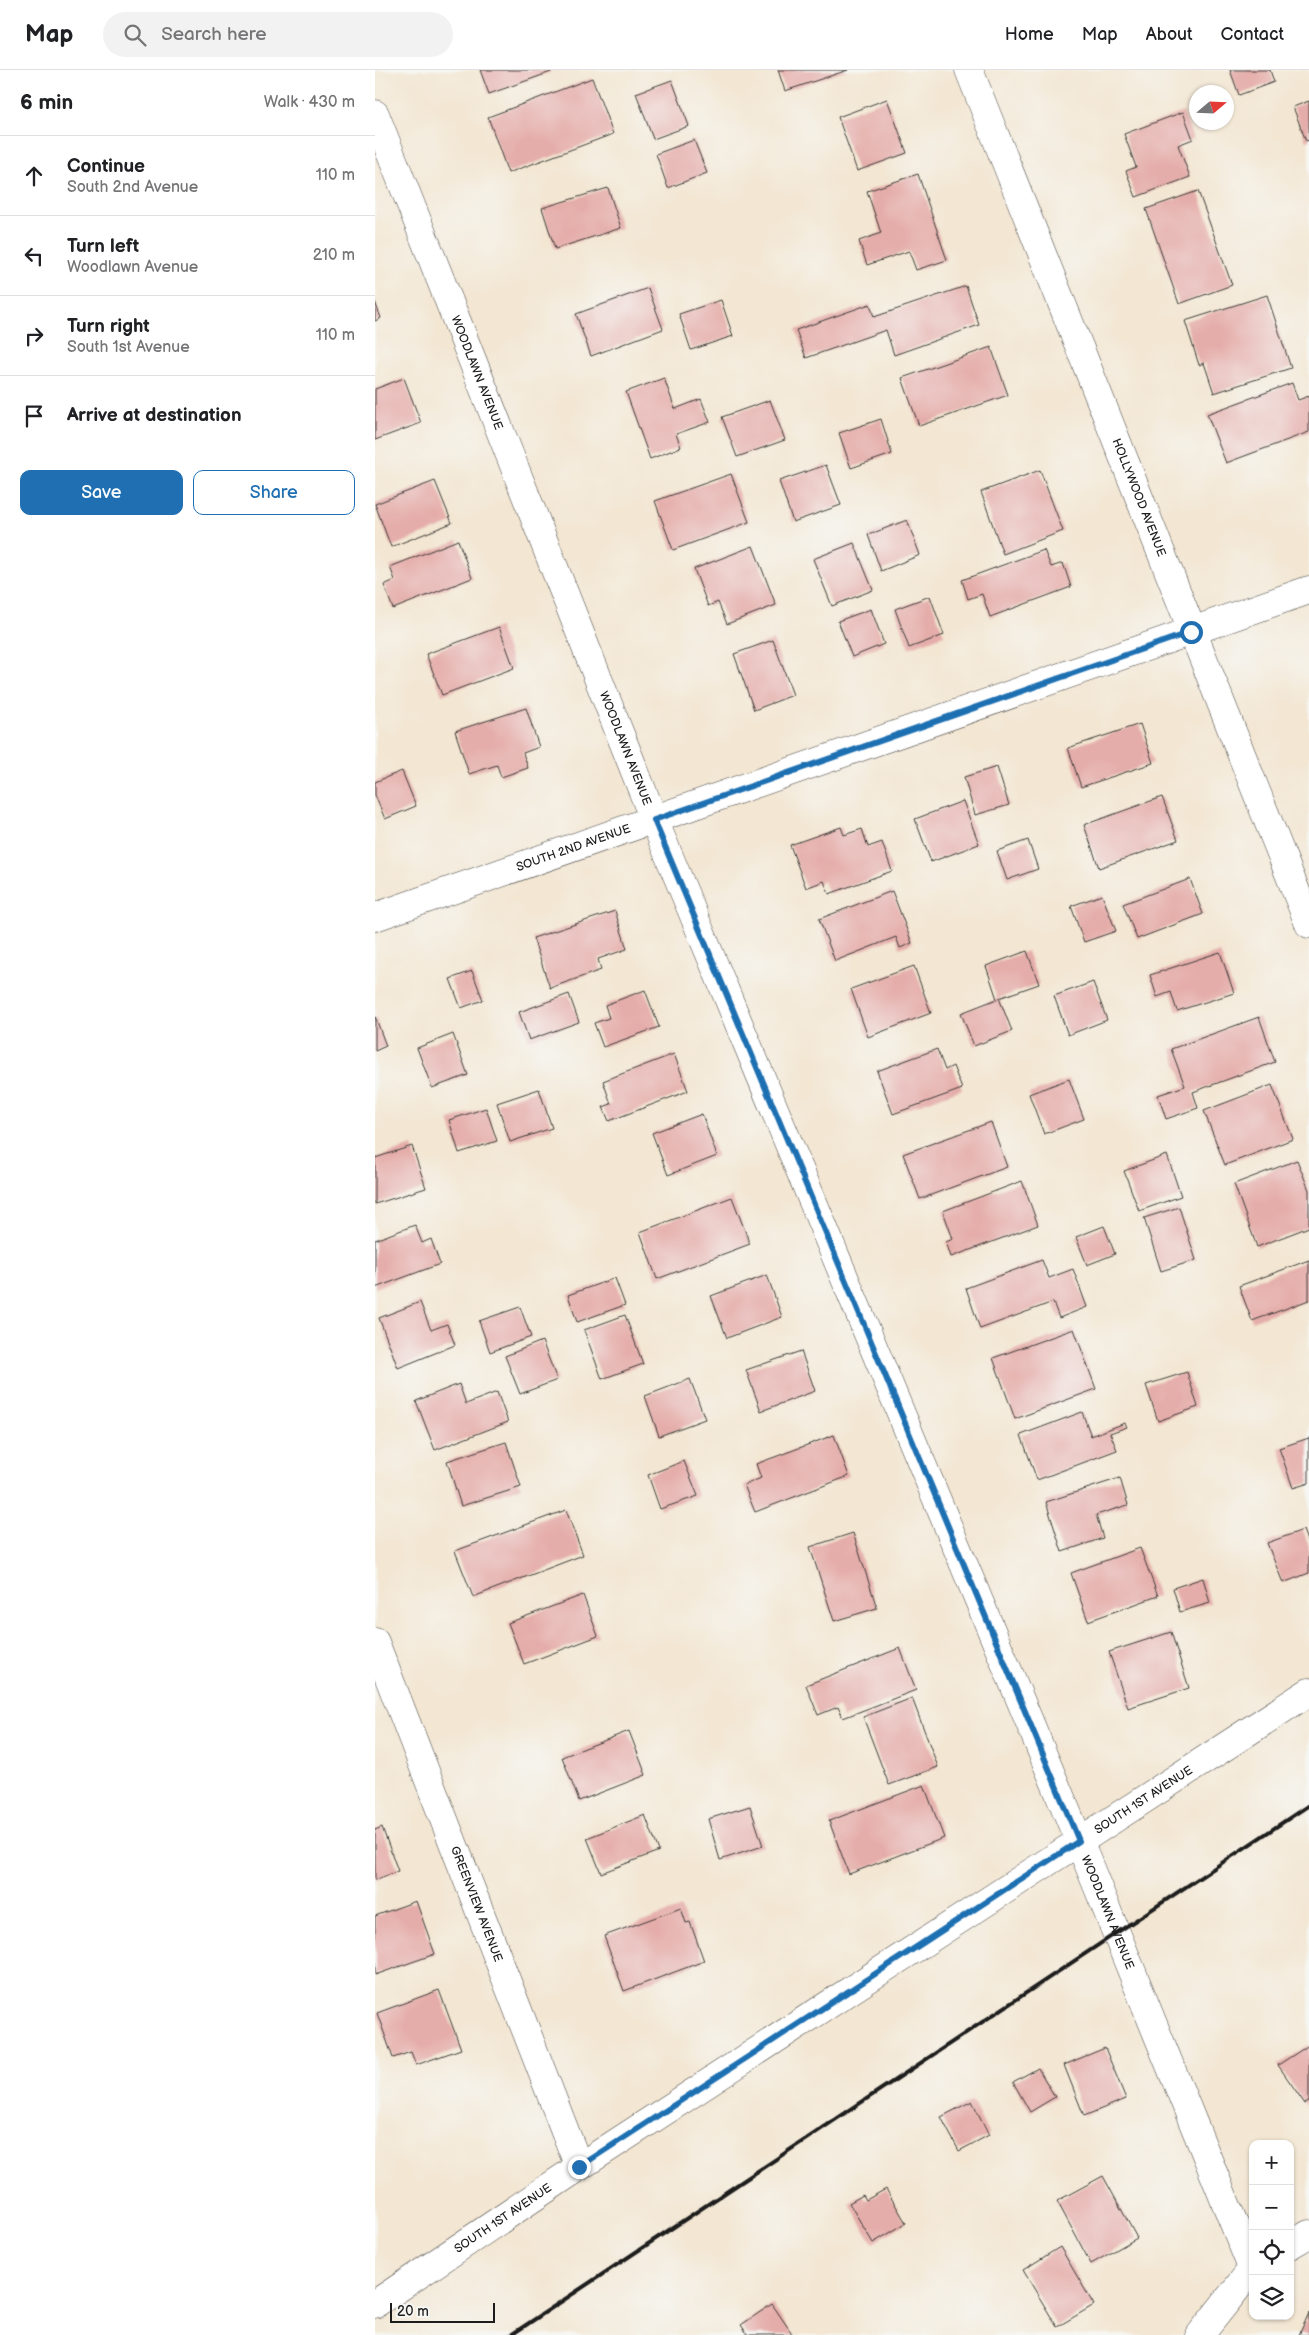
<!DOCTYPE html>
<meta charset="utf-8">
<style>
:root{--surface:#fff;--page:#f2f2f2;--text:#202124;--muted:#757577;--line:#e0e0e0;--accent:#1f6fb2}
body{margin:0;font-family:"Balsamiq Sans",sans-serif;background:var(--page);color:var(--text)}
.controls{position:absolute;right:15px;bottom:15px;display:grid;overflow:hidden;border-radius:10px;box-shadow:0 1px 4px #0004}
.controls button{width:45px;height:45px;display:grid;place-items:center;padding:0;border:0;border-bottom:1px solid var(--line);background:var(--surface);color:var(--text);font:25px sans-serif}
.compass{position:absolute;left:814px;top:15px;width:45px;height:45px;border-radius:50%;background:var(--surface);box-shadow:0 1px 4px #0004;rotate:71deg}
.scale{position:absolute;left:15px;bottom:12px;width:105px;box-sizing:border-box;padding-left:5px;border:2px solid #1c1c1c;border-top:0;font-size:14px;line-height:18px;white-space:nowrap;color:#1c1c1c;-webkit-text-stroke:4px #f6f6f2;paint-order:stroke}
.stop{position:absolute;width:15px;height:15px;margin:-11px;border:4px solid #1f6fb2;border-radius:50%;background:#fff}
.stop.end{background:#1f6fb2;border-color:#fff;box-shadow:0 1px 5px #0008}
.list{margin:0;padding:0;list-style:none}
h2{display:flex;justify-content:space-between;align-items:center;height:65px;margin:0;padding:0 20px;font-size:21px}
h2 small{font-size:16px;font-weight:400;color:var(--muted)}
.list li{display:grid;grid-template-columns:32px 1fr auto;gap:15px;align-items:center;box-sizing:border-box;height:80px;padding:0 20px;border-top:1px solid var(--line)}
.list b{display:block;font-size:19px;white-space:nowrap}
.list p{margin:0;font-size:16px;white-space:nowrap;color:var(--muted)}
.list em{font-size:16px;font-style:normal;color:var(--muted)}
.actions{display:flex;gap:10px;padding:15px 20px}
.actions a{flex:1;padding:11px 0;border:1px solid var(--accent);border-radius:10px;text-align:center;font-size:18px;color:var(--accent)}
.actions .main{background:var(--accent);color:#fff}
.icon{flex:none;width:28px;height:28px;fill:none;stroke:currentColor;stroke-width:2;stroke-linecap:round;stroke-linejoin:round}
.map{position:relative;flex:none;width:934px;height:2265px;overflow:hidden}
header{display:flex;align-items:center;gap:30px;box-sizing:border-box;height:70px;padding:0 25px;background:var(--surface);border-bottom:1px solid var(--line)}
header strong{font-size:24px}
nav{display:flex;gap:28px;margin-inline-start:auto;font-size:18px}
.search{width:350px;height:45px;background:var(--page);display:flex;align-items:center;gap:12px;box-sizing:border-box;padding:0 18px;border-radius:28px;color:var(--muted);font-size:19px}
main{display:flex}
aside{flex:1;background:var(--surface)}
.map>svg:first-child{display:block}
</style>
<header>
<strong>Map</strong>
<div class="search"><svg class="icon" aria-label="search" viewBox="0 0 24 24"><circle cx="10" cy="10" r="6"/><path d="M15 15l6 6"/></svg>Search here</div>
<nav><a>Home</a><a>Map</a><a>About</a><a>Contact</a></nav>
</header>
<main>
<aside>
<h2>6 min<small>Walk · 430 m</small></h2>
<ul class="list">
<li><svg class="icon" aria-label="ahead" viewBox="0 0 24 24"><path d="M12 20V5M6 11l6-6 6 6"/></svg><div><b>Continue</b><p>South 2nd Avenue</p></div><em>110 m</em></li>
<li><svg class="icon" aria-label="left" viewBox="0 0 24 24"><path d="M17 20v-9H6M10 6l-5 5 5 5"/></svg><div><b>Turn left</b><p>Woodlawn Avenue</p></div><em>210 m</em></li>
<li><svg class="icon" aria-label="right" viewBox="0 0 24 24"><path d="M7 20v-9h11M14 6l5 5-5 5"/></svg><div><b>Turn right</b><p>South 1st Avenue</p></div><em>110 m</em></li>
<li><svg class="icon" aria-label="arrive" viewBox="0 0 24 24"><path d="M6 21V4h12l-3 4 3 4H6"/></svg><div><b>Arrive at destination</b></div></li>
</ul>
<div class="actions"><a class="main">Save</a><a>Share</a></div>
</aside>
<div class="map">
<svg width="934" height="2265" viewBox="0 0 934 2265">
<rect width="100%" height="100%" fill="#f6f6f2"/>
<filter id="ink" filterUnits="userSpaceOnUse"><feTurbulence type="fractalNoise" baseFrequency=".02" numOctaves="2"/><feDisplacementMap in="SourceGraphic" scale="10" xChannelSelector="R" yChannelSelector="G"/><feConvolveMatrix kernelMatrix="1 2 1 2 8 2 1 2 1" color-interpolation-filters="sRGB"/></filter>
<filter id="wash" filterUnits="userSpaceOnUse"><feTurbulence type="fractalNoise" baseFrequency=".0096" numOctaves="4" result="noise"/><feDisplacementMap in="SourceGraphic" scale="20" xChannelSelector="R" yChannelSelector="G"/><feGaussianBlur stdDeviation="1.12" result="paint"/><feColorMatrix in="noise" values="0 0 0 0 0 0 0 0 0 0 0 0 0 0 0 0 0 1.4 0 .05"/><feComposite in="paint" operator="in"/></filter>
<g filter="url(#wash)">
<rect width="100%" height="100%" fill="#f3e6d2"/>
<g id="blocks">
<path fill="#e5adaa" d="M105 0H175L176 2 114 24Z
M403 0H473L410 21Z
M855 0H895L899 12 864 25Z
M217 8 238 64 133 103 113 47Z
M297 10 314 56 278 69 261 23Z
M512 29 532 83 482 101 463 47Z
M934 31V70L931 71 918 37Z
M808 42 818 69 803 75 815 107 761 127 751 101 761 97 749 64Z
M319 70 332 103 293 118 281 84Z
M543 104 572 190 541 200 534 181 492 195 484 171 506 163 492 121Z
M233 118 246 158 180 179 167 138Z
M823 121 857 215 804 234 771 139Z
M591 216 604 255 519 285 511 260 431 288 421 260 495 234 499 247Z
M273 218 288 259 216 286 201 244Z
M892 225 916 298 839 323 829 293 824 295 810 251Z
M346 230 358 266 316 280 304 244Z
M0 232 6 248 0 251Z
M616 277 633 325 544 356 527 308Z
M29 308 46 353 0 370V319Z
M289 308 300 339 326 329 335 352 301 364 306 377 275 389 251 322Z
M917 313 923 330 934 326V362L851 393 832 344Z
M395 330 410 370 362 387 347 347Z
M506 349 517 384 476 398 464 363Z
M451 395 466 435 418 452 404 411Z
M665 400 688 461 628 484 606 422Z
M356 404 374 452 298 480 280 431Z
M60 411 77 453 16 477 0 434Z
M532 450 545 485 506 501 493 465Z
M83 470 97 508 18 539 9 515 20 510 15 497Z
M479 473 498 520 457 536 438 489Z
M378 476 401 535 352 554 343 532 333 536 319 499Z
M669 480 676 497 688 493 696 517 615 547 607 524 593 529 587 510Z
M555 526 569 565 534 578 520 539Z
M496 539 509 574 477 587 463 551Z
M124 557 139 598 67 625 51 584Z
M398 570 418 625 379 640 359 584Z
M151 638 164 677 148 683 153 698 126 707 122 695 94 704 80 661Z
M765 654 778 693 706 717 693 678Z
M622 697 634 735 600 745 589 707Z
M27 701 41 736 10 749 0 725V712Z
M787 727 803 770 724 798 709 755Z
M588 731 604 774 556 792 540 749Z
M466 757 469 765 487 759 493 777 507 772 517 801 454 824 449 811 431 818 415 775Z
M653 770 663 799 632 810 622 781Z
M815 809 828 844 762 869 748 834Z
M517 821 537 873 525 878 521 867 460 891 444 849Z
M727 825 741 861 709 872 696 836Z
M240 841 252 879 223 889 226 900 175 918 158 868Z
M652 881 664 914 624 928 637 961 599 976 586 943 622 929 611 896Z
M845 882 859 923 802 941 796 922 782 927 775 905Z
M539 896 556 943 493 967 476 919Z
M97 901 108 930 86 938 75 909Z
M718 912 732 950 693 965 679 926Z
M270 920 284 957 228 977 219 953 234 948 230 935Z
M194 924 204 952 154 970 144 942Z
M0 946 11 976 0 981Z
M884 947 900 992 818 1022 823 1038 791 1049 783 1025 810 1016 796 979Z
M78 964 93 1005 57 1018 42 978Z
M562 979 570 1000 578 996 587 1019 518 1044 502 1001Z
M299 984 313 1021 234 1051 228 1037 236 1034 228 1011Z
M694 1009 709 1049 669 1064 654 1024Z
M897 1015 918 1069 850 1095 829 1041Z
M164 1019 177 1058 135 1072 122 1033Z
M111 1038 122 1071 84 1083 74 1050Z
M327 1044 342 1086 293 1105 277 1063Z
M616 1052 632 1097 545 1129 528 1084Z
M37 1076 51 1118 0 1134V1088Z
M792 1085 806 1126 764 1141 749 1101Z
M922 1090 934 1120V1157L882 1177 859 1114Z
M647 1111 663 1155 576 1187 571 1172 578 1169 568 1141Z
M357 1127 375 1174 282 1209 265 1162Z
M804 1137 821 1190 786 1201 769 1148Z
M40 1155 47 1173 56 1169 65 1194 0 1218V1170Z
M729 1156 740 1184 712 1195 701 1167Z
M667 1190 674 1208 698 1199 712 1237 684 1248 678 1232 605 1259 591 1218Z
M934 1190V1230L877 1251 864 1216Z
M392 1205 407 1247 352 1268 336 1226Z
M240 1208 250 1235 202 1252 193 1225Z
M45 1232 56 1260 72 1254 80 1275 23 1298 4 1248Z
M145 1237 156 1267 115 1282 104 1251Z
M250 1245 268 1294 227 1309 209 1260Z
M699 1259 721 1319 640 1349 618 1288Z
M167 1271 182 1310 145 1324 130 1286Z
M426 1281 440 1321 386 1341 371 1300Z
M812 1302 823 1337 783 1351 771 1315Z
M315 1309 330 1349 284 1366 270 1326Z
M84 1314 91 1334 122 1322 133 1352 60 1380 41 1331Z
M707 1342 716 1366 750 1353 752 1357 735 1363 742 1380 662 1410 646 1365Z
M459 1365 474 1406 380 1442 369 1415 386 1408 381 1394Z
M934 1368V1413L918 1418 904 1378Z
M131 1372 146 1417 86 1436 72 1391Z
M309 1391 323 1426 285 1439 273 1405Z
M745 1408 753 1435 721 1445 728 1468 687 1482 671 1432Z
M191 1440 208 1485 98 1527 80 1481Z
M928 1460 934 1476V1503L908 1513 892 1473Z
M478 1463 502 1538 459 1551 435 1477Z
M765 1478 783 1526 713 1551 696 1503Z
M828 1508 835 1533 805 1542 798 1518Z
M208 1525 223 1566 149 1594 133 1553Z
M796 1562 814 1618 753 1638 734 1582Z
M525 1578 541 1620 468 1648 463 1637 443 1645 431 1615Z
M537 1628 563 1697 514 1715 488 1647Z
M254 1661 271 1705 204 1731 187 1687Z
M549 1715 569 1768 474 1804 454 1751Z
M375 1736 388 1776 345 1790 333 1749Z
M270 1745 284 1781 226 1803 212 1768Z
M7 1757 23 1801 0 1810V1760Z
M41 1831 60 1884 0 1905V1846Z
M306 1838 311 1853 315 1852 329 1891 249 1921 229 1866Z
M64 1920 86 1979 41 1995 36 1982 18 1988 2 1943Z
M934 1975V2032L930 2034 903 1995Z
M730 1978 751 2029 709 2046 689 1995Z
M663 1998 680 2027 655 2042 638 2012Z
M597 2031 614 2065 584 2081 566 2047Z
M728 2106 762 2168 716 2194 682 2131Z
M511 2119 531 2153 498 2173 474 2133 488 2125 491 2130Z
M685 2177 719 2235 682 2257 648 2200Z
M397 2234 418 2265H373L366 2255Z
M934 2243V2265H924Z"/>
</g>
</g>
<g filter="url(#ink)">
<use href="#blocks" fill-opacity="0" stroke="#3c3a37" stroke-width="1"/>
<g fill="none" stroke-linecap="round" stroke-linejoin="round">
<g stroke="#3c3a37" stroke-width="29">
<g id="minor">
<path id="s1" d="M594 0 934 854"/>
<path id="s2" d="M0 44 279 750 704 1771 877 2198"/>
<path id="s3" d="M0 847 934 520"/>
<path id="s4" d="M0 1572 204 2097"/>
<path d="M915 2175 934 2164"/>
<path id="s5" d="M0 2234 204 2097 934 1622"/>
<path d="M825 2265 878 2198"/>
</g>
</g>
<use href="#minor" stroke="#fff" stroke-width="28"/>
<path stroke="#1c1c1c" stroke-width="4" d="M136 2265 934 1735"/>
</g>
</g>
<g fill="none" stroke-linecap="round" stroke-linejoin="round" filter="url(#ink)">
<path stroke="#1f6fb2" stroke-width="6" d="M204 2097 704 1771 279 750 816 562"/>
</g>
<g text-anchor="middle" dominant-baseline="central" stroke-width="5" stroke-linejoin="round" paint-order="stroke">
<g font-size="12" fill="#1c1c1c" stroke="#f6f6f2">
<text stroke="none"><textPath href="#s2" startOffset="278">WOODLAWN AVENUE</textPath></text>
<text stroke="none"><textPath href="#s1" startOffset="460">HOLLYWOOD AVENUE</textPath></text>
<text stroke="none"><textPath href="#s2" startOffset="682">WOODLAWN AVENUE</textPath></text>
<text stroke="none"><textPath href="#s3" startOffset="210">SOUTH 2ND AVENUE</textPath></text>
<text stroke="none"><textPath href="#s5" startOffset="919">SOUTH 1ST AVENUE</textPath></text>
<text stroke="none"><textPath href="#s4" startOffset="281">GREENVIEW AVENUE</textPath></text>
<text stroke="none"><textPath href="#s2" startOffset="1942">WOODLAWN AVENUE</textPath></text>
<text stroke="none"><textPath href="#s5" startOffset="154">SOUTH 1ST AVENUE</textPath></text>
</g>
</g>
</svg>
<div class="controls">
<button>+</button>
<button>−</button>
<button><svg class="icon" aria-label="locate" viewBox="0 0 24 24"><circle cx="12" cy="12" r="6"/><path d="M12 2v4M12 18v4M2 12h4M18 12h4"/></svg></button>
<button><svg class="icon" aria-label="layers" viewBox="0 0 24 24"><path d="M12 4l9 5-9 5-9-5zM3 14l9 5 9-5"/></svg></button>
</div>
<svg class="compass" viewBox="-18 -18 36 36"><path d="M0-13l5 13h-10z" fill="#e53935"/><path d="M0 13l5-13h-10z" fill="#757577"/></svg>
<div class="scale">20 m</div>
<div class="stop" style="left:816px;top:562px"></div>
<div class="stop end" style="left:204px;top:2097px"></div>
</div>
</main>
